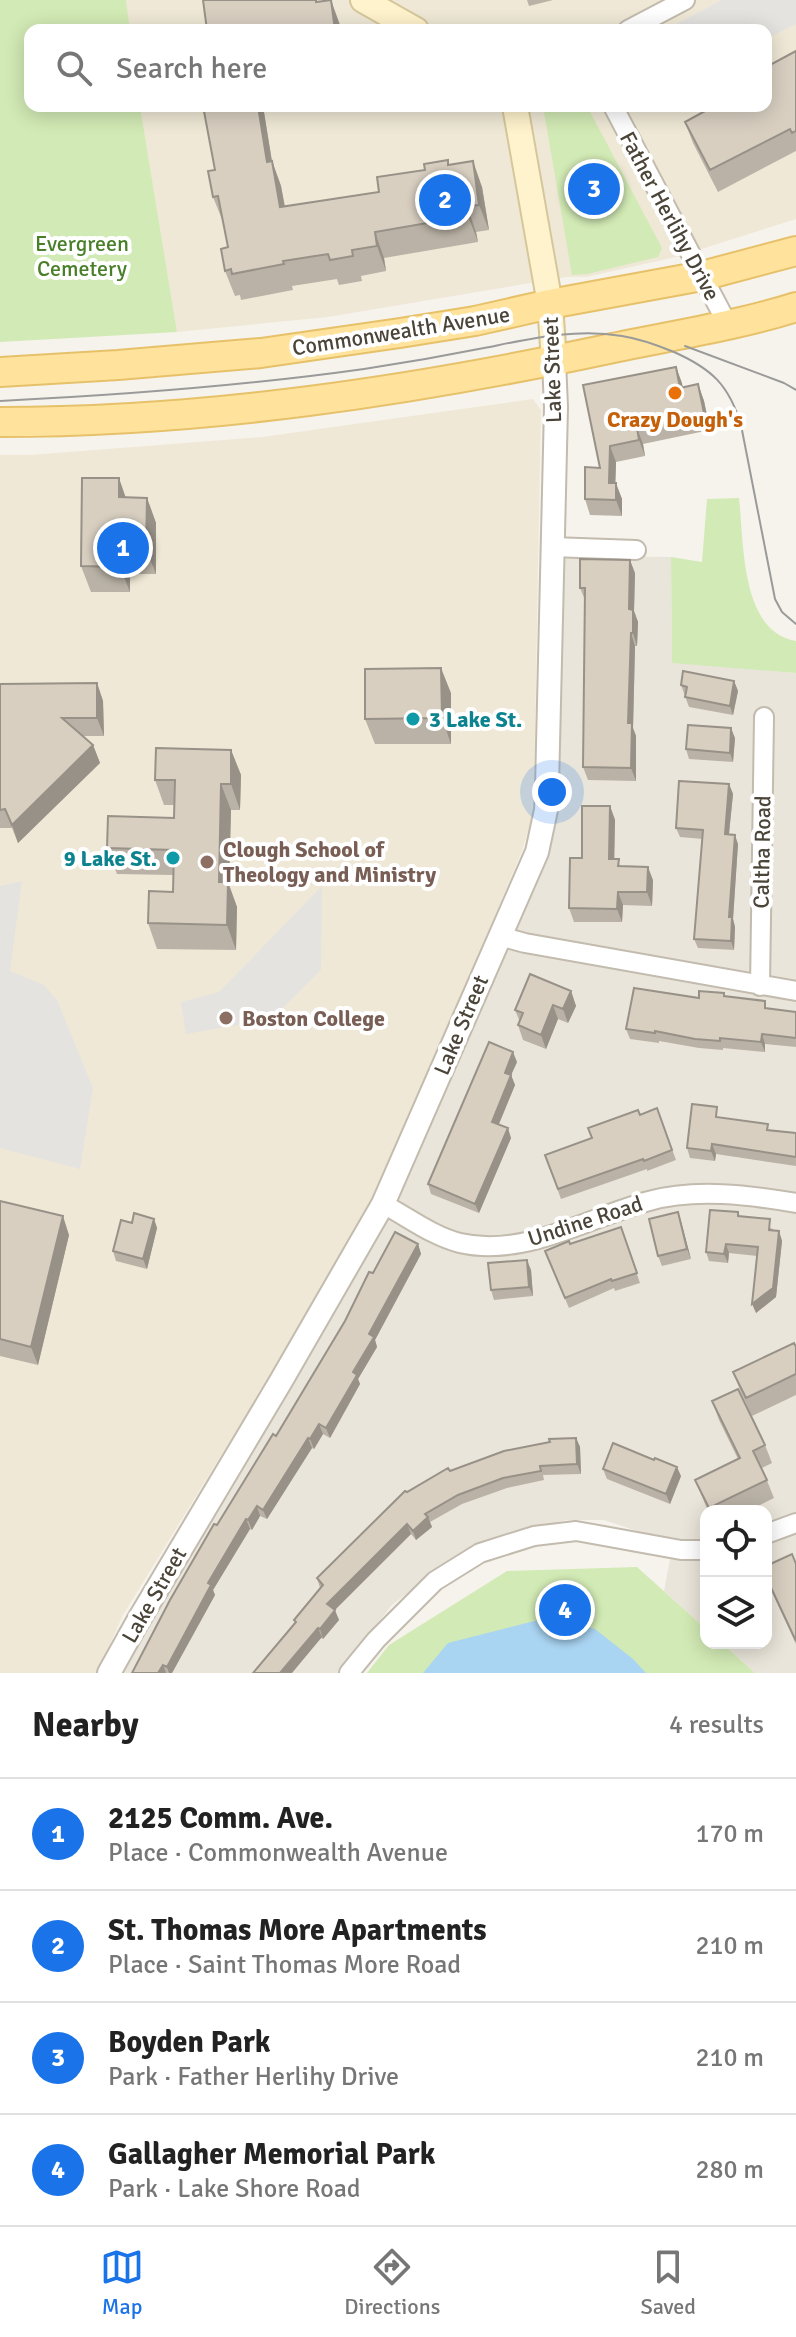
<!DOCTYPE html>
<meta charset="utf-8">
<style>
:root{--surface:#fff;--page:#f6f6f6;--text:#222;--muted:#767676;--line:#e0e0e0;--accent:#1a73e8}
body{margin:0;font-family:Signika,sans-serif;background:var(--page);color:var(--text)}
.controls{position:absolute;right:24px;bottom:24px;display:grid;overflow:hidden;border-radius:16px;box-shadow:0 4px 20px #0003}
.controls button{width:72px;height:72px;display:grid;place-items:center;padding:0;border:0;border-bottom:2px solid var(--line);background:var(--surface);color:var(--text);font:40px sans-serif}
.you{position:absolute;left:552px;top:792px;width:28px;height:28px;margin:-20px;border:6px solid #fff;border-radius:50%;background:#1a73e8;box-shadow:0 0 0 12px #1a73e833}
.badge{display:grid;place-items:center;width:52px;height:52px;border-radius:50%;background:var(--accent);color:#fff;font-size:26px;font-weight:700}
.pin{position:absolute;translate:-50% -50%;border:4px solid #fff;box-shadow:0 2px 8px #0006}
.list{margin:0;padding:0;list-style:none}
h2{display:flex;justify-content:space-between;align-items:center;height:104px;margin:0;padding:0 32px;font-size:34px}
h2 small{font-size:26px;font-weight:400;color:var(--muted)}
.list li{display:grid;grid-template-columns:52px 1fr auto;gap:24px;align-items:center;box-sizing:border-box;height:112px;padding:0 32px;border-top:2px solid var(--line)}
.list b{display:block;font-size:30px;white-space:nowrap}
.list p{margin:0;font-size:26px;white-space:nowrap;color:var(--muted)}
.list em{font-size:26px;font-style:normal;color:var(--muted)}
.icon{flex:none;width:44px;height:44px;fill:none;stroke:currentColor;stroke-width:2;stroke-linecap:round;stroke-linejoin:round}
.map{position:relative;flex:none;width:796px;height:1673px;overflow:hidden}
.search{position:absolute;background:var(--surface);box-shadow:0 4px 20px #0003;left:24px;right:24px;top:24px;height:88px;display:flex;align-items:center;gap:20px;box-sizing:border-box;padding:0 28px;border-radius:16px;color:var(--muted);font-size:30px}
.sheet{height:552px;background:var(--surface)}
nav{display:flex;justify-content:space-around;align-items:center;box-sizing:border-box;height:112px;border-top:2px solid var(--line);background:var(--surface);font-size:22px;color:var(--muted)}
nav a{display:grid;justify-items:center;gap:4px}
nav .on{color:var(--accent)}
.map>svg:first-child{display:block}
</style>
<div class="map">
<svg width="796" height="1673" viewBox="0 0 796 1673">
<rect width="100%" height="100%" fill="#f6f3ec"/>
<path fill="#eae5da" d="M561 556 671 557 672 662 796 673V1673H755L722 1643H766V1511H706V1629L664 1591 673 1543 604 1520H567L496 1537 452 1559 392 1605 338 1673H120L162 1594 385 1224 545 856Z"/>
<path fill="#efe8d6" d="M126 0H796V219L676 257 586 277H567L328 317 177 332 140 106H766V30H130Z
M533 399 541 410 534 786 532 818 522 851 382 1184 313 1306 123 1615 97 1673H0V455H30L262 437Z"/>
<path fill="#d2eab5" d="M0 0H126L130 30H30V106H140L177 332 0 342Z
M546 106H587L662 248 658 257 587 274 572 275 544 112Z
M739 498C744 541 740 632 796 641V673L672 663 671 557 702 562 707 499Z
M637 1567 706 1629V1643H722L755 1673H367L389 1645 507 1571Z"/>
<path fill="#e5e3e0" d="M722 0H796V24L766 39V30H665Z
M22 881 10 971 44 985 57 1000 93 1088 80 1169 0 1148V886Z
M322 886 321 970 272 1019 186 1034 181 1002 219 992Z"/>
<path fill="#a9d4f2" d="M554 1616 595 1629 633 1659 646 1673H423L448 1643Z"/>
<g fill="none" stroke-linecap="round" stroke-linejoin="round">
<g stroke="#c2bbae" stroke-width="22">
<path id="minor" d="M628 30 685 0
M613 106 728 325
M552 547 636 550
M499 936 525 943 796 991
M760 986 764 717
M383 1204C408 1217 432 1236 460 1243 525 1258 589 1217 649 1201 695 1188 750 1195 796 1203
M766 1534 796 1523
M349 1673 376 1640 435 1581 480 1553 534 1536 576 1531 681 1550H706"/>
</g>
<g stroke="#c2bbae" stroke-width="26">
<path id="tertiary" d="M109 1673 138 1621 281 1381 383 1204 537 852 546 810 547 787 556 407 554 361"/>
</g>
<g stroke="#d6c79b" stroke-width="28">
<path id="secondary" d="M363 0 416 30
M515 106 550 304 554 361"/>
</g>
<g stroke="#e6c16a" stroke-width="32">
<path id="primary" d="M0 372 118 365 261 353 400 333 475 321 550 304 702 276 796 251
M0 422C206 422 411 391 613 348 674 335 736 326 796 307"/>
</g>
<use href="#minor" stroke="#fff" stroke-width="18"/>
<use href="#tertiary" stroke="#fff" stroke-width="22"/>
<use href="#secondary" stroke="#fff3cd" stroke-width="24"/>
<use href="#primary" stroke="#ffe39c" stroke-width="28"/>
<path stroke="#9a9a9a" stroke-width="2" d="M685 346 784 383 796 390
M0 401C122 395 243 386 364 369 404 363 444 356 484 348 530 339 575 328 622 336 641 339 657 345 674 352 712 369 729 385 741 425L775 599 782 612 796 624"/>
</g>
<path fill="#bab2a6" d="M527 0H553L529 6Z
M796 51V151L718 192 693 143 685 122 766 106Z
M203 106H263L272 161 281 186 285 206 379 192 425 170 449 165 482 187 489 230 476 232 478 242 384 258 386 271 361 276 362 281 339 285 337 279 292 286 293 290 241 300 240 295 235 296 225 271 228 247 223 222 213 197 215 170Z
M676 367 683 388 698 384 704 401 710 430 643 444 645 456 616 462 615 483 622 499V516L590 515 585 499 600 468 583 385Z
M126 497 147 498 156 523V574H130V592H91L81 566Z
M635 573 634 611 638 622 637 646H635L633 728 636 736V781L588 780 583 767 585 600 580 588Z
M734 681 738 691 733 715 689 707 681 685Z
M97 683 103 701 104 736H83L93 745 100 763 18 843 12 828H0V684Z
M451 693V744H375L365 719Z
M735 738 733 762 689 759 686 749Z
M231 750 241 775 240 810H231L229 885 237 907 236 950 157 949 148 923 173 892V875L117 874 107 848 174 818V805H164L155 780Z
M729 784 733 794 729 834 738 844 733 919 735 927 734 950 698 948 694 939 703 839 680 837 676 828Z
M610 806 615 820 614 859 621 866 653 880 652 906 623 905 622 922H574L569 908 582 858Z
M571 991 576 1006 568 1023 558 1019 546 1049 523 1040 518 1025 520 1022 515 1010Z
M724 993 725 996 768 1009 796 1012V1047L765 1044V1052L723 1048V1050L699 1048 659 1041V1043L630 1039 626 1029 699 998Z
M517 1062 511 1075 515 1085 499 1124 511 1138 479 1213 431 1194 428 1184Z
M657 1108 676 1160 647 1171V1169L561 1199 545 1155 592 1138 640 1115Z
M720 1117 770 1130 796 1133V1166L716 1154 715 1161 690 1158 687 1148Z
M0 1201 69 1235 38 1365 0 1356Z
M678 1212 691 1259 662 1266 658 1256Z
M738 1212 740 1216 773 1229V1231H779L782 1241 776 1297 756 1313 757 1256 729 1253 728 1263 709 1261 706 1252Z
M154 1219 157 1228 147 1269 116 1261 113 1251 132 1223Z
M621 1227 640 1283 615 1291 614 1288 569 1308 549 1261Z
M418 1244 421 1254 375 1340 377 1347 358 1379 360 1384 330 1438 323 1434 314 1449 312 1448 267 1519 260 1516 252 1530 250 1529 213 1590 215 1595 172 1673H132L217 1525 276 1436 373 1273Z
M531 1270 533 1296 494 1300 491 1290Z
M796 1347V1395L752 1416 740 1390 733 1372Z
M712 1401 765 1445 772 1463 762 1468 774 1498 748 1511H708L695 1480 738 1459 719 1420Z
M576 1438 580 1447 581 1474 543 1475 544 1480 507 1488 462 1504 430 1522 432 1527 416 1540 411 1534 334 1610 339 1620 323 1639 295 1623 294 1620 320 1588 317 1578 407 1492 450 1471Z
M603 1469 681 1476 670 1504 607 1479Z
M796 1564V1644L766 1579V1566Z"/>
<path fill="#979187" d="M331 0 340 25 341 30H335Z
M258 106H263L276 187 267 162Z
M272 161 281 186 289 232 280 207Z
M473 161 482 187 489 230 479 205Z
M467 206 476 232 478 242 468 216Z
M375 232 384 258 386 271 377 246Z
M676 367 682 383 686 405 680 388Z
M698 384 704 401 710 430 704 413Z
M637 428 643 444 645 456 639 440Z
M610 446 616 462 615 499 609 483Z
M119 478 128 504 119 497Z
M616 483 622 499V516L616 500Z
M147 498 156 523V574L146 549Z
M120 548 130 574V592L120 567Z
M630 560 635 573 634 611 638 622 637 646 633 633 629 609Z
M631 633 635 646 633 728 636 736V781L631 768 628 723Z
M441 668 451 693V744L442 718Z
M734 681 738 691 733 715 730 706Z
M97 683 103 701 104 736 97 718Z
M731 728 735 738 733 762 730 753Z
M93 745 100 763 18 843 12 825Z
M231 750 241 775 240 810 231 784Z
M221 784 231 810 229 885 237 907 236 950 227 925 219 882Z
M729 784 733 794 728 843 725 834Z
M610 806 615 820 614 872 609 859Z
M735 835 738 844 733 919 735 927 734 950 731 941 729 917Z
M648 867 653 880 652 906 647 892Z
M618 892 623 905 622 922 617 909Z
M571 991 576 1006 568 1023 563 1009Z
M553 1005 558 1019 546 1049 541 1035Z
M762 1034 765 1044V1052L761 1042Z
M513 1052 517 1062 508 1082 505 1073Z
M511 1075 515 1085 496 1131 492 1122Z
M508 1128 511 1138 479 1213 475 1204Z
M712 1144 716 1154 715 1161 711 1151Z
M678 1212 681 1221 691 1259 687 1249Z
M63 1216 69 1235 38 1365 31 1347Z
M154 1219 157 1228 147 1269 143 1259Z
M779 1231 782 1241 776 1297 756 1313 752 1304Z
M418 1244 421 1254 375 1340 377 1347 358 1379 360 1384 330 1438 326 1428 369 1334Z
M726 1244 729 1253 728 1263 724 1254Z
M527 1260 531 1270 533 1296 529 1287Z
M319 1424 323 1434 314 1449 310 1439Z
M308 1438 312 1448 267 1519 263 1510Z
M576 1438 580 1447 581 1474 577 1464Z
M677 1467 681 1476 670 1504 666 1494Z
M257 1506 260 1516 252 1530 248 1520Z
M428 1517 432 1527 416 1540 413 1531Z
M246 1519 250 1529 213 1590 215 1595 172 1673H169L167 1667 208 1583Z
M407 1524 411 1534 331 1614 327 1604Z
M335 1610 339 1620 323 1639 320 1629Z
M318 1628 322 1637 292 1673H280Z
M163 1665 166 1673H158Z"/>
<path fill="#d8cfc1" stroke="#979187" stroke-width="2" d="M203 0H316V2L331 0 335 30H207Z
M796 51V131L792 133 790 129 710 170 685 122 714 106H766V67Z
M203 106H258L267 162 272 161 280 207 379 192 377 177 425 170 424 164 448 160V165L473 161 479 205 467 206 468 216 375 232 377 246 352 250 353 256 330 260 328 254 283 261 284 264 232 274 231 269 225 271 221 249 228 247 218 196 213 197 208 171 215 170Z
M676 367 680 388 698 384 704 413 637 428 639 440 610 446 609 483H616V500L585 499V467L600 468 583 385Z
M82 478H119V497L147 498 146 549 120 548V567L81 566Z
M580 559 630 560 629 609 633 610V633H631L628 723H632L631 768 583 767 585 588H580Z
M441 668 442 718 365 719V669Z
M683 671 734 681 730 706 685 697 687 687 681 685Z
M97 683V718H62L93 745 12 825 5 809 0 810V684Z
M688 725 731 728 730 753 686 749Z
M156 748 231 750V784H221L219 882H228L227 925 148 923 149 891 173 892 174 850 107 848 108 816 174 818 175 780H155Z
M679 781 729 784 725 834 735 835 729 917H732L731 941 694 939 703 830 676 828Z
M582 806H610L609 859H619L618 866 648 867 647 892H618L617 909 569 908 570 858H582Z
M530 974 571 991 563 1009 553 1005 541 1035 518 1025 523 1013 515 1010Z
M634 988 699 998V991L724 993V996L765 1001V1008L796 1012V1038L762 1034 761 1042 720 1038V1041L695 1039 655 1031V1033L626 1029Z
M489 1042 513 1052 505 1073 511 1075 492 1122 508 1128 475 1204 428 1184Z
M692 1104 717 1107 716 1117 768 1124 767 1130 796 1133V1157L712 1144 711 1151 687 1148Z
M657 1108 672 1150 644 1161 643 1159 558 1189 545 1155 592 1138 588 1128 638 1110 640 1115Z
M0 1201 63 1216 31 1347 0 1339Z
M710 1210 738 1212V1216L770 1219 769 1230 779 1231 773 1288 752 1304 758 1247 726 1244 724 1254 706 1252Z
M678 1212 687 1249 658 1256 649 1219Z
M134 1213 154 1219 143 1259 113 1251 121 1220 132 1223Z
M621 1227 637 1273 612 1281 611 1279 565 1298 545 1251 569 1241 570 1244Z
M395 1232 418 1244 369 1334 374 1337 353 1372 357 1375 326 1428 319 1424 310 1439 308 1438 263 1510 257 1506 248 1520 246 1519 208 1583 211 1585 167 1667 163 1665 158 1673H132L170 1600 214 1524 217 1525 273 1434 276 1436 345 1321 369 1272 373 1273Z
M527 1260 529 1287 491 1290 488 1263Z
M794 1343 796 1347V1374L746 1398 733 1372Z
M738 1389 765 1445 753 1451 767 1480 709 1508 695 1480 740 1458 712 1401Z
M576 1438 577 1464 540 1466 541 1471 503 1478 458 1495 425 1514 428 1517 413 1531 407 1524 327 1604 335 1610 320 1629 318 1628 280 1673H253L296 1622 294 1620 323 1585 317 1578 405 1491 407 1492 448 1468 450 1471 504 1451 550 1442 549 1439Z
M613 1443 654 1460 655 1458 677 1467 666 1494 603 1469Z
M792 1554 796 1564V1641L766 1577V1566Z"/>
<circle fill="#e8710a" stroke="#fff" stroke-width="3" cx="675" cy="393" r="8"/>
<g fill="#0f9aa8" stroke="#fff" stroke-width="3">
<circle cx="413" cy="719" r="8"/>
<circle cx="173" cy="858" r="8"/>
</g>
<g fill="#8d6e63" stroke="#fff" stroke-width="3">
<circle cx="207" cy="862" r="8"/>
<circle cx="226" cy="1018" r="8"/>
</g>
<g text-anchor="middle" dominant-baseline="central" stroke-width="8" stroke-linejoin="round" paint-order="stroke">
<g font-size="22" fill="#4b4439" stroke="#fff">
<text transform="translate(670 216) rotate(62)">Father Herlihy Drive</text>
<text transform="translate(401 331) rotate(-9)">Commonwealth Avenue</text>
<text transform="translate(552 370) rotate(-92)">Lake Street</text>
<text transform="translate(762 852) rotate(-89)">Caltha Road</text>
<text transform="translate(461 1025) rotate(-67)">Lake Street</text>
<text transform="translate(585 1221) rotate(-18)">Undine Road</text>
<text transform="translate(154 1595) rotate(-60)">Lake Street</text>
</g>
<g font-size="22" fill="#4a7f2a" stroke="#fff">
<text x="82" y="243">Evergreen<tspan x="82" dy="25">Cemetery</tspan></text>
</g>
<g font-size="22" font-weight="bold" fill="#c56008" stroke="#fff">
<text x="675" y="419">Crazy Dough's</text>
</g>
<g font-size="22" font-weight="bold" fill="#0d838f" stroke="#fff" text-anchor="start">
<text x="429" y="719">3 Lake St.</text>
<text x="157" y="858" text-anchor="end">9 Lake St.</text>
</g>
<g font-size="22" font-weight="bold" fill="#785e54" stroke="#fff" text-anchor="start">
<text x="223" y="849">Clough School of<tspan x="223" dy="25">Theology and Ministry</tspan></text>
<text x="242" y="1018">Boston College</text>
</g>
</g>
</svg>
<div class="controls">
<button><svg class="icon" aria-label="locate" viewBox="0 0 24 24"><circle cx="12" cy="12" r="6"/><path d="M12 2v4M12 18v4M2 12h4M18 12h4"/></svg></button>
<button><svg class="icon" aria-label="layers" viewBox="0 0 24 24"><path d="M12 4l9 5-9 5-9-5zM3 14l9 5 9-5"/></svg></button>
</div>
<div class="you"></div>
<div class="pin badge" style="left:123px;top:548px">1</div>
<div class="pin badge" style="left:445px;top:200px">2</div>
<div class="pin badge" style="left:594px;top:189px">3</div>
<div class="pin badge" style="left:565px;top:1610px">4</div>
<div class="search"><svg class="icon" aria-label="search" viewBox="0 0 24 24"><circle cx="10" cy="10" r="6"/><path d="M15 15l6 6"/></svg>Search here</div>
</div>
<section class="sheet">
<h2>Nearby<small>4 results</small></h2>
<ul class="list">
<li><span class="badge">1</span><div><b>2125 Comm. Ave.</b><p>Place · Commonwealth Avenue</p></div><em>170 m</em></li>
<li><span class="badge">2</span><div><b>St. Thomas More Apartments</b><p>Place · Saint Thomas More Road</p></div><em>210 m</em></li>
<li><span class="badge">3</span><div><b>Boyden Park</b><p>Park · Father Herlihy Drive</p></div><em>210 m</em></li>
<li><span class="badge">4</span><div><b>Gallagher Memorial Park</b><p>Park · Lake Shore Road</p></div><em>280 m</em></li>
</ul>
</section>
<nav>
<a class="on"><svg class="icon" aria-label="map" viewBox="0 0 24 24"><path d="M3 6l6-2 6 2 6-2v14l-6 2-6-2-6 2zM9 4v14M15 6v14"/></svg>Map</a>
<a><svg class="icon" aria-label="directions" viewBox="0 0 24 24"><path d="M12 3l9 9-9 9-9-9zM9 14v-3h6M13 9l2 2-2 2"/></svg>Directions</a>
<a><svg class="icon" aria-label="saved" viewBox="0 0 24 24"><path d="M7 4h10v16l-5-4-5 4z"/></svg>Saved</a>
</nav>
